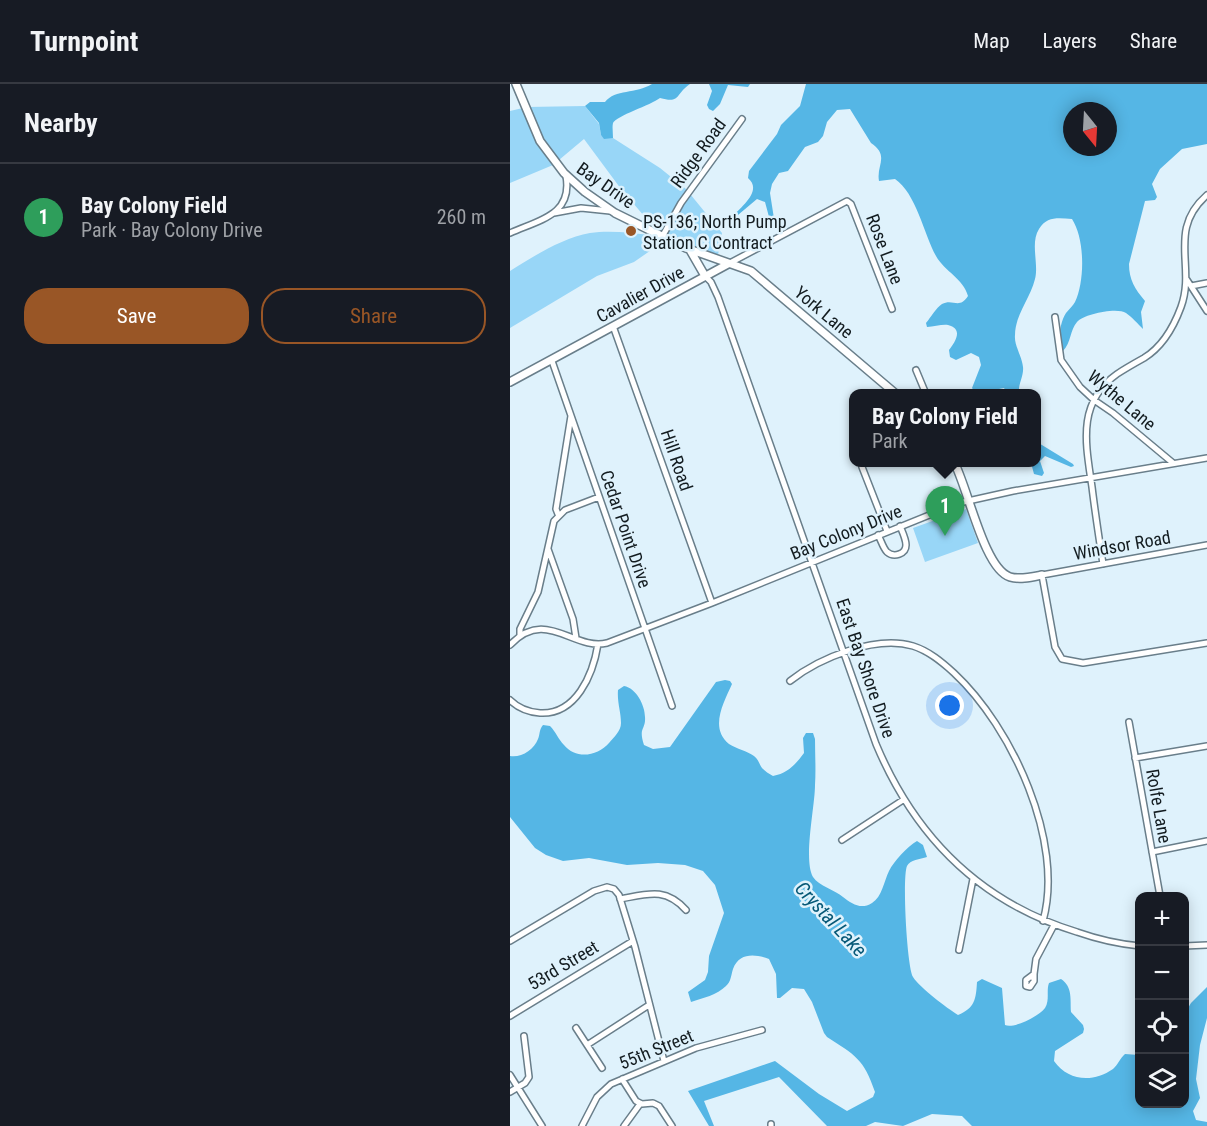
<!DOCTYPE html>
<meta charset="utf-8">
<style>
:root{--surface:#171b24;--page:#242831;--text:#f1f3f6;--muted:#9ea1a6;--line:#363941;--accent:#995626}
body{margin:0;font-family:"Roboto Condensed",sans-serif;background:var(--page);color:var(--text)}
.controls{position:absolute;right:18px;bottom:18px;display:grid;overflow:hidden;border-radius:12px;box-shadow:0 3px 15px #0003}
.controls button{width:54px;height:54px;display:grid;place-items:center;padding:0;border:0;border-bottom:2px solid var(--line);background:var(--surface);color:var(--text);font:30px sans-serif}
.compass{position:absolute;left:553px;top:18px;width:54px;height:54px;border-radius:50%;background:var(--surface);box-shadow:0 3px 15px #0003;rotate:162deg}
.you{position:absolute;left:440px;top:622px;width:21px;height:21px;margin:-15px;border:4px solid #fff;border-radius:50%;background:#1a73e8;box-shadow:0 0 0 9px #1a73e833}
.badge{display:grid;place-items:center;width:39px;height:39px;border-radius:50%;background:var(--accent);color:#fff;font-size:20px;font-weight:700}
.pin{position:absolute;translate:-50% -50px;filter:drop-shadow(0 2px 3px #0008)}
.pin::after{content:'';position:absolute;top:32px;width:21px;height:18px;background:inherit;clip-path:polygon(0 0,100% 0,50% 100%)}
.popup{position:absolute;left:339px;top:305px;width:192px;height:78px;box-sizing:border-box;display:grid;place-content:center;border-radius:12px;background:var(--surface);filter:drop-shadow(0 2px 4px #0005);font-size:20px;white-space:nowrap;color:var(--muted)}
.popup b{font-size:22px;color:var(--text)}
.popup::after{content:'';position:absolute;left:50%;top:100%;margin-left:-12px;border:12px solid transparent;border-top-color:var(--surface)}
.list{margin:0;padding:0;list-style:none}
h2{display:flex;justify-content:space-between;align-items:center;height:78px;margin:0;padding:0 24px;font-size:26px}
h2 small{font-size:20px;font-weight:400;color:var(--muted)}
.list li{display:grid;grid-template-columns:39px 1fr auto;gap:18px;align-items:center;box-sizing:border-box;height:108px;padding:0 24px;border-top:2px solid var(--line)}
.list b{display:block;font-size:22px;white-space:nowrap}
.list p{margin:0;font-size:20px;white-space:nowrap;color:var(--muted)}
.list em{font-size:20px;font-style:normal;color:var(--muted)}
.actions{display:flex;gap:12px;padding:18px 24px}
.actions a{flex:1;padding:14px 0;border:2px solid var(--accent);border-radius:24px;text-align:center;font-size:21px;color:var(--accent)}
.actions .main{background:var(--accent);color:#fff}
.icon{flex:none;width:33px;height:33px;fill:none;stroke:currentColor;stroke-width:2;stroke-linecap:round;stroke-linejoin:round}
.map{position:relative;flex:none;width:697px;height:1042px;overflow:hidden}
header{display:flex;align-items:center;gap:36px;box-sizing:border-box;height:84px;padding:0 30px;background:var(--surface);border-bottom:2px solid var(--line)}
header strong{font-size:28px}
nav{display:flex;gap:33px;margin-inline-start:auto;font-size:21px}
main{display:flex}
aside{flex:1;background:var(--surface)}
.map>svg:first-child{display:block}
</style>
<header>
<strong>Turnpoint</strong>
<nav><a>Map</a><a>Layers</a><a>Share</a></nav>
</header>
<main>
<aside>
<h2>Nearby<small></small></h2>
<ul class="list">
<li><span class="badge" style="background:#2e9e5b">1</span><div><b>Bay Colony Field</b><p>Park · Bay Colony Drive</p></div><em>260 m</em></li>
</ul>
<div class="actions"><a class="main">Save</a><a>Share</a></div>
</aside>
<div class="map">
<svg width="697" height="1042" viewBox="0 0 697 1042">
<rect width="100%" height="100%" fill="#dff2fc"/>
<path fill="#98d6f7" d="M75 22 89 40 91 51 97 54H103L150 84 176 105 212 149 208 171 194 169 160 153 124 178 87 192 0 244V187C24 172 52 154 80 149 100 146 121 149 141 151L146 146 111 105 74 55 43 81 0 99V27L17 23Z
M456 425 468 459 415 478 403 444Z"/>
<path fill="#55b6e5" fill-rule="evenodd" d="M142 0H180C165 10 171 20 150 14 141 21 106 32 103 39 102 43 103 49 103 54L94 55 91 51 89 39 75 22 80 18H95C105 5 126 10 142 0Z
M199 0H240L238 3 218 1 210 20 203 27 199 25 197 21 202 7Z
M296 0H697V60L672 65 650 85 642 100 647 113 645 116 635 117 619 180C619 196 625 205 635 217L631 228 633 245C628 240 622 233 616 229 607 223 574 230 567 238 560 246 561 259 553 267L550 265C548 255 550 238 556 229 559 225 563 222 565 218 575 197 575 155 562 135 548 134 537 132 529 145 520 159 529 180 525 195 520 215 505 231 505 251 504 262 512 272 513 283 514 292 508 300 509 309H497L494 304 489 305 487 309 465 308 462 304 471 281 469 273 461 269 446 276 440 273 439 266C445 258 454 245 438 241 432 240 424 243 417 243L416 239C421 233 426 224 432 220 443 214 449 226 458 212 453 194 435 188 426 172 414 150 406 109 385 95L369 97C366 81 380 72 361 59L340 25 327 26 317 38 313 52 308 58 295 63 278 87 269 89 262 100 260 109 265 141 262 144 255 118 247 115 222 136V133C231 123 253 107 238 94L239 87 267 50 271 41 290 22ZM562 27H598V63H562Z
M527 358 563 380 564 382 561 383 535 372 530 377 534 389 532 392 524 390 521 379 526 378Z
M215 596 220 597 222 600C214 618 199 644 219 660 227 665 237 667 244 672 249 676 249 680 252 684 255 687 259 690 263 692 278 689 285 681 294 669L293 654 296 649H303L305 655C305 670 306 686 305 701 305 723 293 775 303 793 309 802 325 806 333 813 342 820 351 826 362 819 372 813 374 797 379 787 384 777 397 763 407 757L413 761 417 773C410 775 400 776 397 782 392 794 397 883 403 893 410 904 437 924 448 931 465 924 466 915 467 898L472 895 492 904 495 941C504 945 529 932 535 924 540 916 536 907 539 899L551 895C563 903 560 916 561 928L573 941 574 945 573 949 545 967 544 977C558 997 583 999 603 985 608 981 610 974 615 970L629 971 630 1020H674L675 929 681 919 697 903V934L690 961 686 995 690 1014 683 1027 686 1036 697 1038V1042H462L452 1032 422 1030 393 1042 365 1038 356 1042H317L269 993 194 1017 204 1042H199L178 1007 265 977 309 1010 337 1027 363 1013 365 1008C354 975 345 971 317 953L314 949 302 918 294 905 282 904 270 914H267L266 890 259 875C246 870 229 868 223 885 221 891 221 898 216 902 207 911 193 914 181 918L178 908 195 896 198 888 199 872 214 829 205 801 193 787 175 781 148 779 117 781 79 774 53 777 36 771 25 764 0 733V672C11 674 24 666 28 655 30 650 29 646 33 641L40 642C46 648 48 655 54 661 66 676 88 672 99 659 104 653 111 647 111 639 111 628 107 618 108 606L114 602C126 604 135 621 135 633 136 646 128 643 134 661L143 665 160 663 206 598Z"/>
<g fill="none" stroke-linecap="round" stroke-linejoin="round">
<g stroke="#697e8a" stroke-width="8">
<path id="minor" d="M44 129 71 124 100 127
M0 149C29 136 63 131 56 92
M152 153 171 119 232 35
M218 180 337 117 341 120 382 225
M195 192 201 198 208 213 366 660C405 753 469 818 567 848 587 855 608 860 630 862
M677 196 697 227
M681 202 697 199
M545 233 551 276 570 303 584 316 603 329 663 379
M103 242 202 519
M42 277 162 622
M406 286 416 310
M352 383 377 447
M48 430 46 425 61 332
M368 451C371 456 373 464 377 468 384 474 396 470 396 461 396 455 392 447 390 442
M697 461 532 491 545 563 552 575 573 579 697 559
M38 465 63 535 66 554
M593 480C589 454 585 428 582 403 576 361 566 319 607 290 616 284 625 279 634 274 652 263 664 242 671 223 686 182 657 146 697 111
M10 552V545L28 508 44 437 55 426 89 413
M0 561C36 523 63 567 97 559L202 519 449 419 503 407 697 374
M280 597C309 574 365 551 403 562 419 567 432 578 444 589 502 643 555 758 533 837
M0 616C8 624 18 628 30 629 66 631 83 591 88 560
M619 638 650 812
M625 674 697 662
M332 756 393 716
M642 768 697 757
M110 815C138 810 155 803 176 826
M0 857 84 807 97 803 104 805 109 811 125 863 154 977
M674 862 697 861
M449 866 463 795
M524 890 526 875 544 841
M524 890V897L520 903 516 902V896Z
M0 932 123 857
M66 944 92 984
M77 961 139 921
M0 991 32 1042
M112 995 126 1017 132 1020 143 1019 149 1022 162 1042
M0 1008 15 999 19 993 14 952
M72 1042 87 1013 101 1000 186 964 252 946
M114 1042 130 1020
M261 1042V1040"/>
</g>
<g stroke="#697e8a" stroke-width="10">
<path id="tertiary" d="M6 0 30 57 54 89 75 108 105 129 176 164 241 187 386 310
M180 166 195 192
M0 298 218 180
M444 378C458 404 474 485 500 493 510 496 522 493 532 491"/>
</g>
<use href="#minor" stroke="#fff" stroke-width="5"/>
<use href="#tertiary" stroke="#fff" stroke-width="7"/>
</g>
<circle fill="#995626" stroke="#dff2fc" stroke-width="2" cx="121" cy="147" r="6"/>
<g text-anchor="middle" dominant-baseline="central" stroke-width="5" stroke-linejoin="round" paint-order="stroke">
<g font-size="18" fill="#131c20" stroke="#dff2fc">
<text transform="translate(188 69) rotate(-54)">Ridge Road</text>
<text transform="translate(96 101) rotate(35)">Bay Drive</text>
<text transform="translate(375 165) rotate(69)">Rose Lane</text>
<text transform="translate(130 210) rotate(-29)">Cavalier Drive</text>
<text transform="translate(314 228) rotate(40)">York Lane</text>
<text transform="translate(612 316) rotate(40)">Wythe Lane</text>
<text transform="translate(167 376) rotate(71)">Hill Road</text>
<text transform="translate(116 445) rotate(71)">Cedar Point Drive</text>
<text transform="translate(336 448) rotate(-22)">Bay Colony Drive</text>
<text transform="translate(612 461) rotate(-10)">Windsor Road</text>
<text transform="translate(356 584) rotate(71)">East Bay Shore Drive</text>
<text transform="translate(649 722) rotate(80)">Rolfe Lane</text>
<text transform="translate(53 881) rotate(-31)">53rd Street</text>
<text transform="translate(146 965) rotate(-22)">55th Street</text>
</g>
<g font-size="18" fill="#131c20" stroke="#dff2fc" text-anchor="start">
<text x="133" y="137">PS-136; North Pump<tspan x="133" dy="21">Station C Contract</tspan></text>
</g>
<g font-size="20" font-style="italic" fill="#065877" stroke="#dff2fc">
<text transform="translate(321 835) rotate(47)">Crystal Lake</text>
</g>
</g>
</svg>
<div class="controls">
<button>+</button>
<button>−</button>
<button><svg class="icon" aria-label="locate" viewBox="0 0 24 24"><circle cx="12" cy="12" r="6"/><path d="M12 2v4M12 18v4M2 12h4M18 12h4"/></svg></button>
<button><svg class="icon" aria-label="layers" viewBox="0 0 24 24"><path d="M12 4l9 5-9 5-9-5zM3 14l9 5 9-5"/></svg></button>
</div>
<svg class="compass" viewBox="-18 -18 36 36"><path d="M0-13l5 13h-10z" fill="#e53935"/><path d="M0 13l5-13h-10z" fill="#9ea1a6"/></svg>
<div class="you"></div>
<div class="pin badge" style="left:435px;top:452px;background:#2e9e5b">1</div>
<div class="popup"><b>Bay Colony Field</b>Park</div>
</div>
</main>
